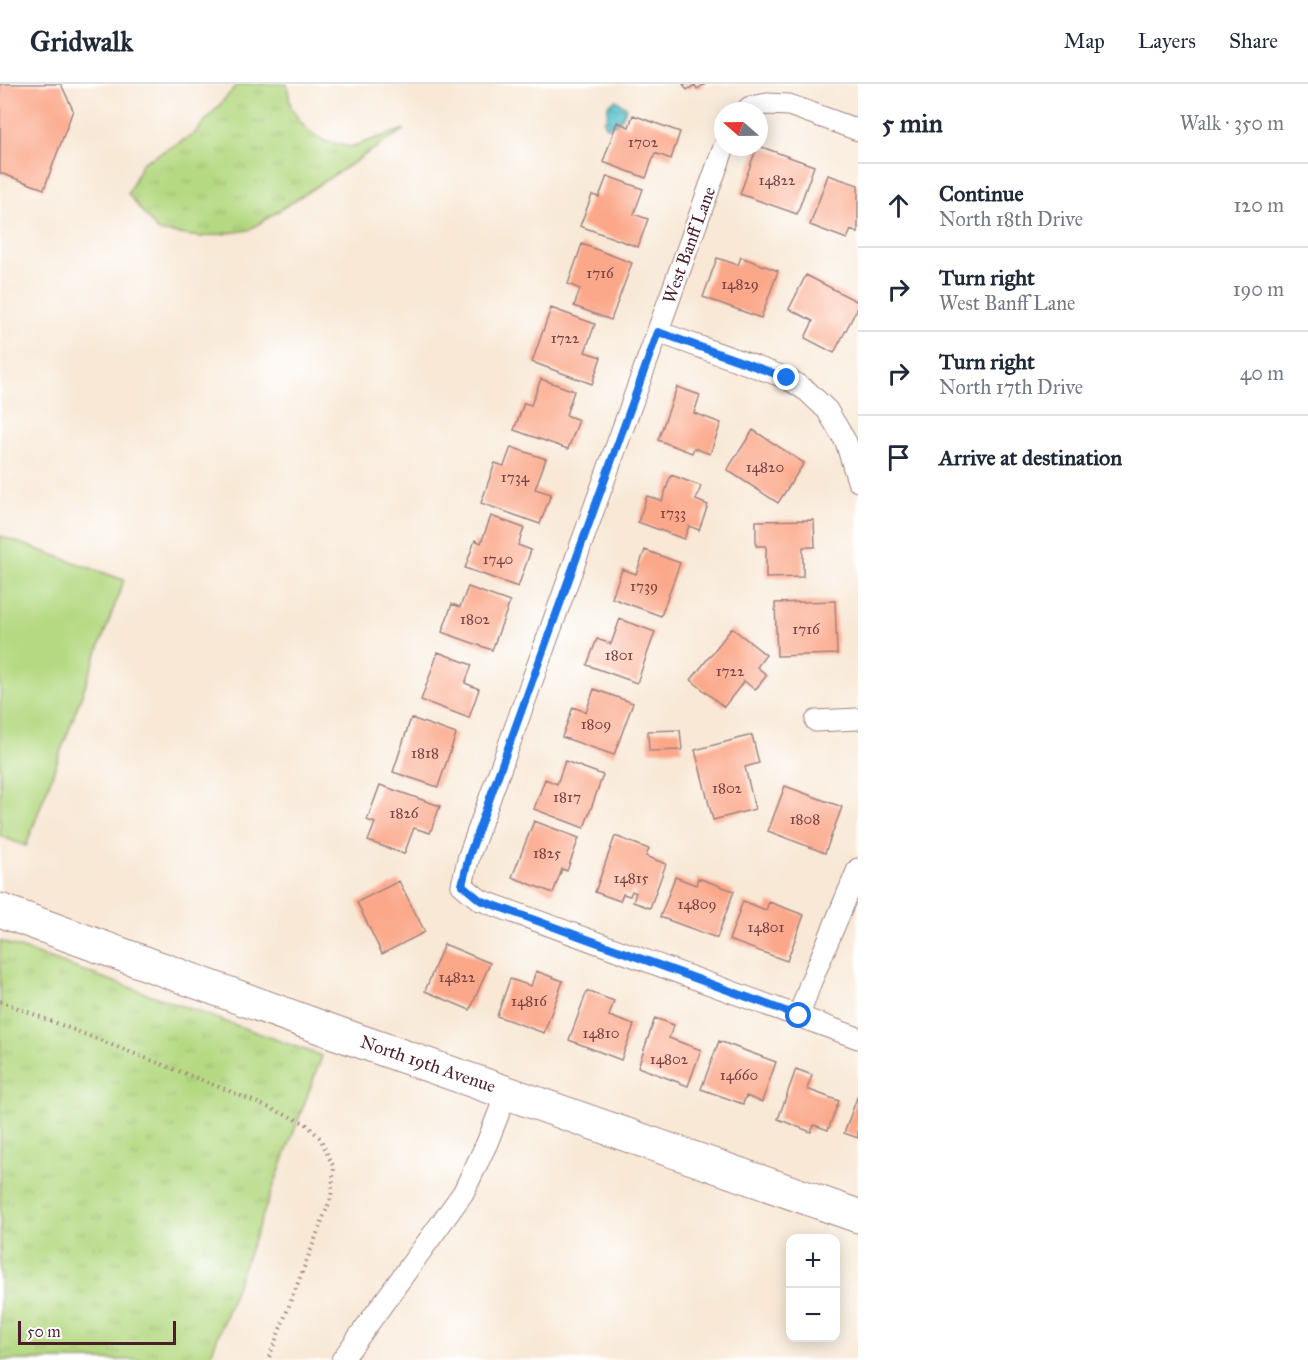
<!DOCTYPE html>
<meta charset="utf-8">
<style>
:root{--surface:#fff;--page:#f2f2f3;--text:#1f2937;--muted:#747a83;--line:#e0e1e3}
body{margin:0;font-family:"IM FELL Great Primer",serif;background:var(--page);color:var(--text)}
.controls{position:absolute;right:18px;bottom:18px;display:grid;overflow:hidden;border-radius:12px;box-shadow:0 3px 15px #0003}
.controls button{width:54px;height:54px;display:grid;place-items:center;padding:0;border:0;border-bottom:2px solid var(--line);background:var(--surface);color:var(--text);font:30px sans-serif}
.compass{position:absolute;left:714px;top:18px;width:54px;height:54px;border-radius:50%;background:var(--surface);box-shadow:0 3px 15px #0003;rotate:290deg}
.scale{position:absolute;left:18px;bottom:15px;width:158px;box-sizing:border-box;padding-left:6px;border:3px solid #4a1f2b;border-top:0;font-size:16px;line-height:21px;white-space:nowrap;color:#4a1f2b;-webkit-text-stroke:4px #fff;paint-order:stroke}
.stop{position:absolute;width:18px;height:18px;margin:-14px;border:4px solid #1a73e8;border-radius:50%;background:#fff}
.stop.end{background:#1a73e8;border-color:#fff;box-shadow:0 2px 6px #0008}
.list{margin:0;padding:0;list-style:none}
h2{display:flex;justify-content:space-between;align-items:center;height:78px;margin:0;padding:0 24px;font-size:26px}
h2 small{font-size:20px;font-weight:400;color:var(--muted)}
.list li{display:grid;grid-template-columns:39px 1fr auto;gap:18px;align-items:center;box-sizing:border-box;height:84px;padding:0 24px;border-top:2px solid var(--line)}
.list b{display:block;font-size:22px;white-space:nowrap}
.list p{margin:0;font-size:20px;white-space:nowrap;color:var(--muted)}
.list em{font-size:20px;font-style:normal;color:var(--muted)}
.icon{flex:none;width:33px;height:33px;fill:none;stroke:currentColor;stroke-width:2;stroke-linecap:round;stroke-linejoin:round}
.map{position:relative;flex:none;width:858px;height:1276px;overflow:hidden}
header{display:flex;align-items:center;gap:36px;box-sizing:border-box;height:84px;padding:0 30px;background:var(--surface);border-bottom:2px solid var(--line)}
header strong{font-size:28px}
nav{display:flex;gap:33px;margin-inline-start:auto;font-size:21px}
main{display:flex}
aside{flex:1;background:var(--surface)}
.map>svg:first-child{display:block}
</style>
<header>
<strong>Gridwalk</strong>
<nav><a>Map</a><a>Layers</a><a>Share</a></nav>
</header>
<main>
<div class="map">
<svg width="858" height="1276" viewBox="0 0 858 1276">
<defs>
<pattern id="grass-tufts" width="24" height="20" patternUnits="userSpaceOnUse" patternTransform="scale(1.5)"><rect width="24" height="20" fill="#b5d982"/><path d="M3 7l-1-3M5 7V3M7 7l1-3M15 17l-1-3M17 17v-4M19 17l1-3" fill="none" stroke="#9dba70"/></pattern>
<pattern id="water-waves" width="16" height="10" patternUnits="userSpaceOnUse" patternTransform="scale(1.5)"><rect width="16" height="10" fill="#54c2cb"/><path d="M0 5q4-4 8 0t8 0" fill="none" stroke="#4ba6ae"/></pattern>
</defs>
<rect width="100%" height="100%" fill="#fff"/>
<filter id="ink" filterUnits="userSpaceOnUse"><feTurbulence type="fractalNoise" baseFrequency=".0167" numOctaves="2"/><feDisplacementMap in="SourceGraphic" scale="12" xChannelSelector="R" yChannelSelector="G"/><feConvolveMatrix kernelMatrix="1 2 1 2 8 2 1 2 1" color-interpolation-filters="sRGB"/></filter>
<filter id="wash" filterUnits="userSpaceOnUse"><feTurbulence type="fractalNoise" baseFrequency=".008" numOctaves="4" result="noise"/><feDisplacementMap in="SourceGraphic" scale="24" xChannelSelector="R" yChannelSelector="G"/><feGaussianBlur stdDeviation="1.35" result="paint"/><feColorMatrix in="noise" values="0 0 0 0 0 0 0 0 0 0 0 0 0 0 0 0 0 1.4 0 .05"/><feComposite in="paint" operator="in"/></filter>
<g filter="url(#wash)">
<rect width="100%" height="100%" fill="#f8e8d5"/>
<path fill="url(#grass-tufts)" stroke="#807c56" stroke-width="1.5" d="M238 0H287L291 24 305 44 324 57 350 63 405 45 249 146 200 153 158 147 128 110 142 79 193 51Z
M0 857 322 972 209 1276H0Z"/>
<path fill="#b5d982" stroke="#807c56" stroke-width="1.5" d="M0 452 124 496 26 762 0 752Z"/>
<path fill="url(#water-waves)" stroke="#4f707b" stroke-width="1.5" d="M616 16 626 23C625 32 617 42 607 43L605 40 604 36 607 34 608 21Z"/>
<g id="blocks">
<path fill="#fba789" d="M0 0H61L73 26 44 105 0 89Z
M683 0H706L697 5 695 1 687 6Z
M633 31 680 48 671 75 655 69 646 94 603 78 617 38 629 43Z
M759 62 814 82 797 130 740 110 757 63H759Z
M828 91 858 101V149L851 146 847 155 810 141Z
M607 92 643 105 634 130 648 135 638 163 580 142 592 111 599 113Z
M582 160 632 179 611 236 574 222 580 205 568 200Z
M741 173 778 187 761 234 703 213 717 174 738 181Z
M806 191 858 218V223L834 269 805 254 813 237 789 225Z
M551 224 595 240 585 268 601 273 592 300 532 278Z
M541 295 574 307 566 331 579 336 568 365 514 346 524 319 531 321Z
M677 303 700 311 694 329 721 339 710 370 694 364 692 369 658 356Z
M753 346 804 379 778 419 727 386Z
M511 363 546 375 535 405 551 410 540 440 481 419 495 379 504 382Z
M671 391 701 402 696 416 708 421 699 446 689 442 684 455 638 438 647 412 662 417Z
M491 432 524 444 518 461 531 466 518 503 465 484 475 456 481 459Z
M814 436 815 463H803V493L766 494V462H756V437Z
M645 466 680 479 661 532 612 514 622 485 636 490Z
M468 503 510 518 492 566 442 548 452 520 460 523Z
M835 517 837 570 777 572 775 519Z
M620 535 655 548 637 599 587 581 597 555 611 560Z
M732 544 766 571 757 583 767 591 755 606 744 597 724 623 691 596Z
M438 568 472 581 465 599 479 605 469 634 421 616Z
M594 605 633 619 614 671 562 653 573 623 586 628Z
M411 634 456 650 438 703 393 688Z
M680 646 682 666 649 667 648 647Z
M752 651 759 679 745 683 755 725 713 736 695 666Z
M565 677 603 691 584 744 534 725 545 695 557 700Z
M380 701 440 722 430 749 414 744 404 770 368 757 375 739 367 736Z
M785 702 842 723 825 769 768 747Z
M534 737 579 754 567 787 562 785 553 809 512 793Z
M615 752 649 765 646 772 666 780 650 824 633 818 636 809 632 807 630 812 623 810 620 817 595 808Z
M675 793 696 801 698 794 734 807 717 854 660 833Z
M399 797 425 848 382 870 357 818Z
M743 817 766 826 769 818 804 831 787 877 729 856Z
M444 860 490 879 470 926 425 907Z
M536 887 563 897 544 949 497 932 510 895 531 902Z
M587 907 614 917 609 932 634 941 621 976 569 956Z
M655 934 674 941 669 954 701 966 688 1002 638 983Z
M719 957 776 978 762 1018 746 1012 743 1020 701 1005Z
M796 985 812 991 807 1005 839 1017 828 1046 814 1041 811 1048 778 1035Z
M858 1011V1054L844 1049Z"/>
</g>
</g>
<g filter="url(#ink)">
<use href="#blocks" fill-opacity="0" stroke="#a18480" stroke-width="1.5"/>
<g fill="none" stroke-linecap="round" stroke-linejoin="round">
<g stroke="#a18480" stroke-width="23">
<path id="minor" d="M746 27 750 23 767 20 789 21 858 46
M724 63 469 772 462 801 480 816 858 954
M658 248 787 294 807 307 827 326 846 358 858 397
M816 637 858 635
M799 932 810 900 858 785
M342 1276 463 1109 487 1059 507 1008"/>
</g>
<g stroke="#a18480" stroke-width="35">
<path id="primary" d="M0 826 331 947 858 1132"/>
</g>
<path stroke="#a18480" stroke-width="4" stroke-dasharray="1.5 4.5" stroke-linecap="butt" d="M0 917 227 1006 305 1039 320 1054 334 1084 331 1114 268 1276"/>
<use href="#minor" stroke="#fff" stroke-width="21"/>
<use href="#primary" stroke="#fff" stroke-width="33"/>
</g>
</g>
<g fill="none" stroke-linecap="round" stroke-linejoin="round" filter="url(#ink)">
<path stroke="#1a73e8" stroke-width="8" d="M787 294 658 248 469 772 462 801 480 816 799 932"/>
</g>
<g text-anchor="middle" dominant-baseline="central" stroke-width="4.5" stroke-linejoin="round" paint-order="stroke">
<g font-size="15" fill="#764142">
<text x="643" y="58">1702</text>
<text x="777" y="96">14822</text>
<text x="600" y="189">1716</text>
<text x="740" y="200">14829</text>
<text x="565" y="254">1722</text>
<text x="765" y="383">14820</text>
<text x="515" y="393">1734</text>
<text x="673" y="429">1733</text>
<text x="498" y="475">1740</text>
<text x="644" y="502">1739</text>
<text x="475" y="535">1802</text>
<text x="806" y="545">1716</text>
<text x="619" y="571">1801</text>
<text x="730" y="587">1722</text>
<text x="596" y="640">1809</text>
<text x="425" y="669">1818</text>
<text x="727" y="704">1802</text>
<text x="567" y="713">1817</text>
<text x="404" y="729">1826</text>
<text x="805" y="735">1808</text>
<text x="547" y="769">1825</text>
<text x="631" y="794">14815</text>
<text x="697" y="820">14809</text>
<text x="766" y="843">14801</text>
<text x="457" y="893">14822</text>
<text x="529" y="917">14816</text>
<text x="601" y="949">14810</text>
<text x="669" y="975">14802</text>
<text x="739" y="991">14660</text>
</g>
<g font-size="18" fill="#4a1f2b" stroke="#fff">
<text transform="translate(689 161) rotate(-70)">West Banff Lane</text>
<text transform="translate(428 980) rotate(19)">North 19th Avenue</text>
</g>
</g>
</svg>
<div class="controls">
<button>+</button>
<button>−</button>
</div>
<svg class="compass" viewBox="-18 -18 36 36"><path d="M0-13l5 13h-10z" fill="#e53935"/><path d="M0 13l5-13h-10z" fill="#747a83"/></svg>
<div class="scale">50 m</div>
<div class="stop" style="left:799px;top:932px"></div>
<div class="stop end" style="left:787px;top:294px"></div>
</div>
<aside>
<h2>5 min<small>Walk · 350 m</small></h2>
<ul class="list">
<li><svg class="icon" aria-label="ahead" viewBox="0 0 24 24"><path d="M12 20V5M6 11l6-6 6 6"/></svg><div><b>Continue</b><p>North 18th Drive</p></div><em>120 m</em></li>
<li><svg class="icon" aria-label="right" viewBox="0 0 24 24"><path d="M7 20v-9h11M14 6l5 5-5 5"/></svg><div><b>Turn right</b><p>West Banff Lane</p></div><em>190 m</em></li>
<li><svg class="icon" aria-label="right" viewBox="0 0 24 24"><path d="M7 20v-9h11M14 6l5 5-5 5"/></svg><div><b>Turn right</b><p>North 17th Drive</p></div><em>40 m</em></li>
<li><svg class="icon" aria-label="arrive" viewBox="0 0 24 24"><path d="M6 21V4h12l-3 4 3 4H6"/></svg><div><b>Arrive at destination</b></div></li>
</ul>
</aside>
</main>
